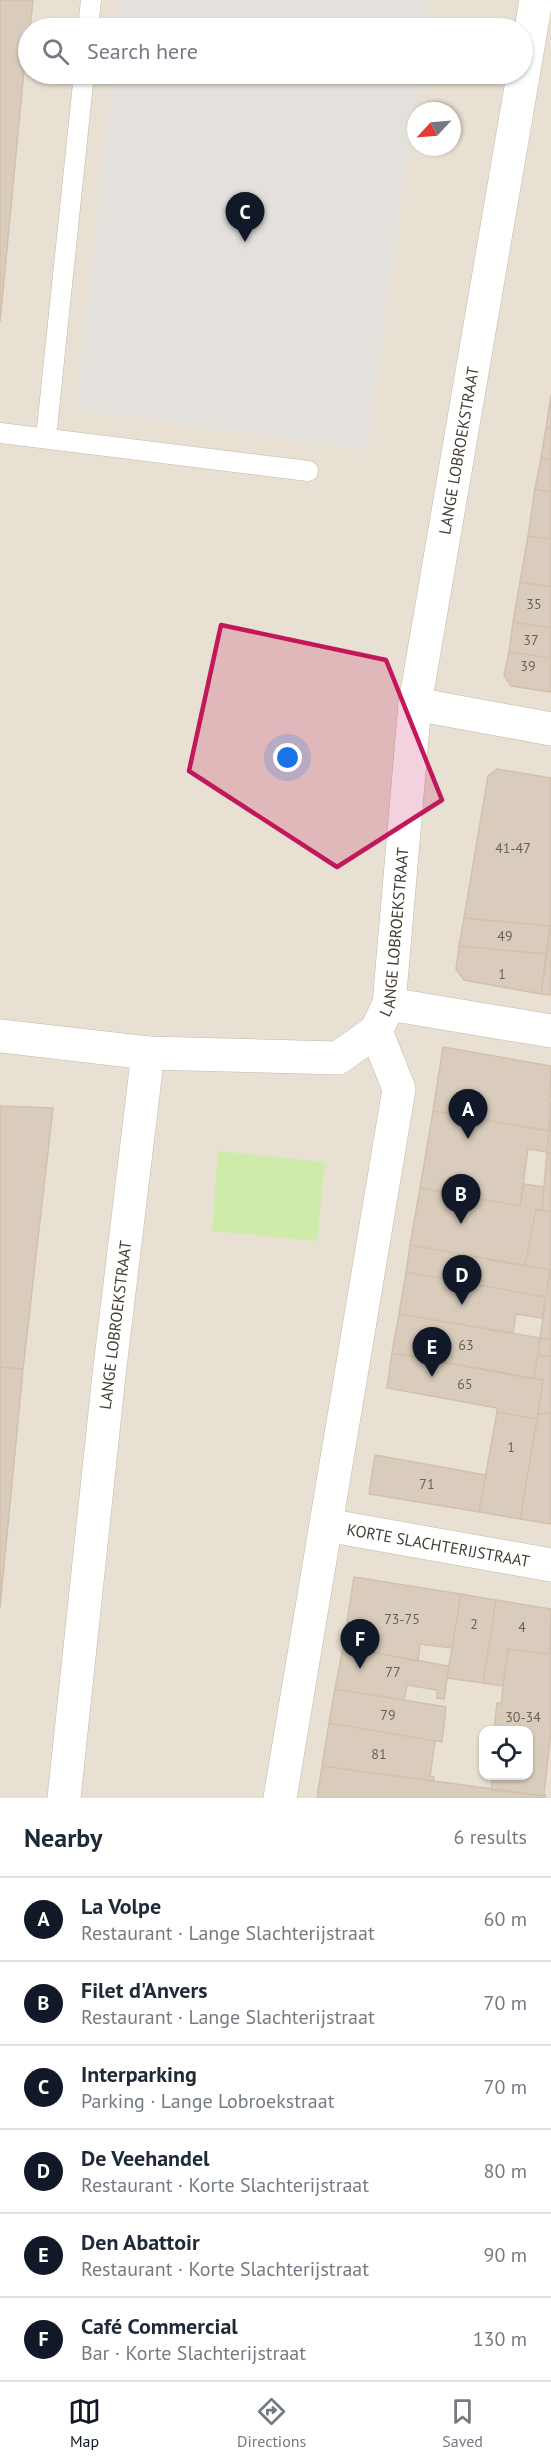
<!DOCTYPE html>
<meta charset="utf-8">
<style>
:root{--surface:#fff;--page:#f6f6f7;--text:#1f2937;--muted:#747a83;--line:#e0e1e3;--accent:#111827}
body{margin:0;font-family:"PT Sans",sans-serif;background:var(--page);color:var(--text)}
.controls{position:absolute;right:18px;bottom:18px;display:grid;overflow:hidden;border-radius:12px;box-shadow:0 2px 4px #0004}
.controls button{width:54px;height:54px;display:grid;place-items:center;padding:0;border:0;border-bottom:2px solid var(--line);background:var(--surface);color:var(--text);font:30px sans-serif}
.compass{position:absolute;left:407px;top:102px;width:54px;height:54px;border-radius:50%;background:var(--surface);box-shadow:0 2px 4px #0004;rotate:244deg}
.you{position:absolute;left:288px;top:758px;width:21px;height:21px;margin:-15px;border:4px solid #fff;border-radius:50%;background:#1a73e8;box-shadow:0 0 0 9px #1a73e833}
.badge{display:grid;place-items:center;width:39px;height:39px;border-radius:50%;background:var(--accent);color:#fff;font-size:20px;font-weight:700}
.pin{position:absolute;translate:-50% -50px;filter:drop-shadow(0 2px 3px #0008)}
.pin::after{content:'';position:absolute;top:32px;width:21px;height:18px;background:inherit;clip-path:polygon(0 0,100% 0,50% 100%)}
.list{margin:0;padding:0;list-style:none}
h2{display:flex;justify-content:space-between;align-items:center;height:78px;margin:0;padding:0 24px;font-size:26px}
h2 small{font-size:20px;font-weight:400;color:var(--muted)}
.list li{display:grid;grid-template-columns:39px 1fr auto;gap:18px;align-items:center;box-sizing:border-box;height:84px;padding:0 24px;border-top:2px solid var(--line)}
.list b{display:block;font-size:22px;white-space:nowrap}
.list p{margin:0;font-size:20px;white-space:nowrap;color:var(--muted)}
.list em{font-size:20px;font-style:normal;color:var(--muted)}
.icon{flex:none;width:33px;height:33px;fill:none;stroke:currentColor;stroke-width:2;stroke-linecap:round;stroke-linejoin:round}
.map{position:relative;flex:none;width:551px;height:1798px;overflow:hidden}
.search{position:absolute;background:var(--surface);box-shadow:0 2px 4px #0004;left:18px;right:18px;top:18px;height:66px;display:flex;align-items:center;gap:15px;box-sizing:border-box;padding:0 21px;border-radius:33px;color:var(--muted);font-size:22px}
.sheet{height:582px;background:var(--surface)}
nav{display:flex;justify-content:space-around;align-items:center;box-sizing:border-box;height:84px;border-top:2px solid var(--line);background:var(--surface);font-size:16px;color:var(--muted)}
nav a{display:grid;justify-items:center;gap:3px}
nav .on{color:var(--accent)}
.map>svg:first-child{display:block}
</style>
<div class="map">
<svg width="551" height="1798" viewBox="0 0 551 1798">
<rect width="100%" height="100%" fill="#f3eee4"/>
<path fill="#e8e0d2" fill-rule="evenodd" d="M0 0H551V1798H0ZM28 28H522V74H28ZM416 111H452V147H416ZM484 1730H528V1776H484Z"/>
<path fill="#cfebaa" d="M218 1151 325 1162 317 1241 212 1231Z"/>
<path fill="#e4e1dd" d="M120 0H429L425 28H117Z
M112 74H419L367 450 76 410Z"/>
<path fill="#d9ccbc" stroke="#d1c1ac" stroke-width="1.5" d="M0 0H33L30 28H28L0 322Z
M551 395V429L546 428Z
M546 428 551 429V460L541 458Z
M541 458 551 460V492L535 489Z
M535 489 551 492V539L528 536Z
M528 536 551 539V587L520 582Z
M520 582 551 587V628L513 622Z
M513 622 551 628V658L509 652Z
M509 652 551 658V692L511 686 504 675Z
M497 769 551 778V926L464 918 488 776Z
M464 918 550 926 547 954 459 946Z
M550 926H551V995L541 994Z
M459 946 547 954 541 994 464 980 456 969Z
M443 1047 551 1066 549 1131 433 1111Z
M551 1102V1131H549Z
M0 1106 53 1108 23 1369 0 1367Z
M433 1111 549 1131 547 1152 528 1149 520 1206 420 1188Z
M549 1131H551V1153L547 1152Z
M547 1152 551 1153V1212L542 1210Z
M524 1184 544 1187 542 1210 536 1209 525 1266 410 1245 420 1188 520 1206Z
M536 1209 551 1212V1270L525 1266Z
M410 1245 550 1270 546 1297 406 1272Z
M550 1270H551V1339L540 1338Z
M406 1272 546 1297 542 1318 516 1314 513 1333 399 1314Z
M399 1314 540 1338 534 1379 392 1353Z
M540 1338 551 1339V1357L538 1355Z
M392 1353 543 1380 537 1419 497 1412V1408L387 1388Z
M538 1355 551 1357V1413L538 1414 543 1380 534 1379Z
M0 1367 23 1369 3 1576H0Z
M497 1412 537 1419 520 1519 479 1512Z
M551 1413V1524L520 1519 538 1414Z
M375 1455 486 1475 479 1512 369 1494Z
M0 1576H3L0 1608Z
M354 1577 461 1594 452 1648 420 1644 418 1661 343 1647Z
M461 1594 496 1600 483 1683 447 1678Z
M496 1600 551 1609 550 1654 508 1649 503 1686 483 1683Z
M551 1644V1731L544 1793 545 1796 491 1790 493 1776H528V1730H494L497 1703 501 1704 508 1649 550 1654Z
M343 1647 449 1666 444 1699 437 1698V1690L407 1685 404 1700 335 1689Z
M335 1689 446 1707 442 1742 329 1723Z
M329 1723 435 1741 430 1776 434 1777V1781L322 1766Z
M322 1766 545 1796V1798H317Z"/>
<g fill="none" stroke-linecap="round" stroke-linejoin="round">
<g stroke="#c2b9a9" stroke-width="21">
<path id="service" d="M88 28 91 0
M0 433 308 471
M46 438 84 74"/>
</g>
<g stroke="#c2b9a9" stroke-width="34">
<g id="minor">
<path d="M415 704 551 729"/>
<path d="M389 1004 551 1031"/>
<path id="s1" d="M148 1053 338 1058 376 1031 389 1004 415 704 536 0"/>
<path id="s2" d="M326 1525 551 1565"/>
<path d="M280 1798 399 1089 376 1031"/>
</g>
</g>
<g stroke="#c2b9a9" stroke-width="34">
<path id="tertiary" d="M0 1036 148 1053 109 1375 64 1798"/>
</g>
<use href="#service" stroke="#fff" stroke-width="20"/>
<use href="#minor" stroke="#fff" stroke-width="33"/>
<use href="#tertiary" stroke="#fff" stroke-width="33"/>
</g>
<path fill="#c2185b" fill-opacity="0.2" stroke="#c2185b" stroke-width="4.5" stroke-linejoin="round" d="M221 625 386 660 442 800 337 867 189 771Z"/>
<g text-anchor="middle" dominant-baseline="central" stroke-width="6" stroke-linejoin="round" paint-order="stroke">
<g font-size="14" fill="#6b6256">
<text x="534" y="604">35</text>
<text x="531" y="640">37</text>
<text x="528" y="666">39</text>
<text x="513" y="848">41-47</text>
<text x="505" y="936">49</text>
<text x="502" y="974">1</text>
<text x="466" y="1345">63</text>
<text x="465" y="1384">65</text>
<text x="511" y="1447">1</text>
<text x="427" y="1484">71</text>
<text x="402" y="1619">73-75</text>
<text x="474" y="1624">2</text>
<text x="522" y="1627">4</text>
<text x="393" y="1672">77</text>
<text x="388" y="1715">79</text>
<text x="523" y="1717">30-34</text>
<text x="379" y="1754">81</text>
</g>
<g font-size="16" fill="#463e34" stroke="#fff">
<text stroke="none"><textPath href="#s1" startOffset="825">LANGE LOBROEKSTRAAT</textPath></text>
<text stroke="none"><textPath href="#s1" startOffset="339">LANGE LOBROEKSTRAAT</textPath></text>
<text transform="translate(115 1325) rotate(-83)">LANGE LOBROEKSTRAAT</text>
<text stroke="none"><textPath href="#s2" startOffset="114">KORTE SLACHTERIJSTRAAT</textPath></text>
</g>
</g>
</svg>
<div class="controls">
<button><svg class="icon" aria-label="locate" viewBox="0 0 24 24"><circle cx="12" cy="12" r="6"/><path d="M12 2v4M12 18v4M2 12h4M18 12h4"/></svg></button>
</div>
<svg class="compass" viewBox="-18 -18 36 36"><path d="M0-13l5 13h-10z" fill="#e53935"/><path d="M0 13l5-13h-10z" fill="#747a83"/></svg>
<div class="you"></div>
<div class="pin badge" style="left:468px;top:1139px">A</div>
<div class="pin badge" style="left:461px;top:1224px">B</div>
<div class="pin badge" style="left:245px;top:242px">C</div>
<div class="pin badge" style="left:462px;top:1305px">D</div>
<div class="pin badge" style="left:432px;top:1377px">E</div>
<div class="pin badge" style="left:360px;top:1669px">F</div>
<div class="search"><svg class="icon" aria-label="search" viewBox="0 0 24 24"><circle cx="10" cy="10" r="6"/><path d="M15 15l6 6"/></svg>Search here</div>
</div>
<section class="sheet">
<h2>Nearby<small>6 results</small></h2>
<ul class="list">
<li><span class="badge">A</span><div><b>La Volpe</b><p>Restaurant · Lange Slachterijstraat</p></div><em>60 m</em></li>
<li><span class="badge">B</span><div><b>Filet d'Anvers</b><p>Restaurant · Lange Slachterijstraat</p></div><em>70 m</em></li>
<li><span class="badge">C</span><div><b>Interparking</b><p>Parking · Lange Lobroekstraat</p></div><em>70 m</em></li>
<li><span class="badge">D</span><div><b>De Veehandel</b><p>Restaurant · Korte Slachterijstraat</p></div><em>80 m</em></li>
<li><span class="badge">E</span><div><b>Den Abattoir</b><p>Restaurant · Korte Slachterijstraat</p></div><em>90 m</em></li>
<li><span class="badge">F</span><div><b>Café Commercial</b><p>Bar · Korte Slachterijstraat</p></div><em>130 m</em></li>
</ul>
</section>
<nav>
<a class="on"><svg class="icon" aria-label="map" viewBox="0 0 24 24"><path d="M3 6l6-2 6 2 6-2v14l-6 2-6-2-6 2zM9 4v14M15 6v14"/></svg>Map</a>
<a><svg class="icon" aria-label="directions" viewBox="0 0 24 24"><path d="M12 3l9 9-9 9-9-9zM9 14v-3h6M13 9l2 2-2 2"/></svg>Directions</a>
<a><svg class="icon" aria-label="saved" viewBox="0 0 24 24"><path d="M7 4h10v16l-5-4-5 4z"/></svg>Saved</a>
</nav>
